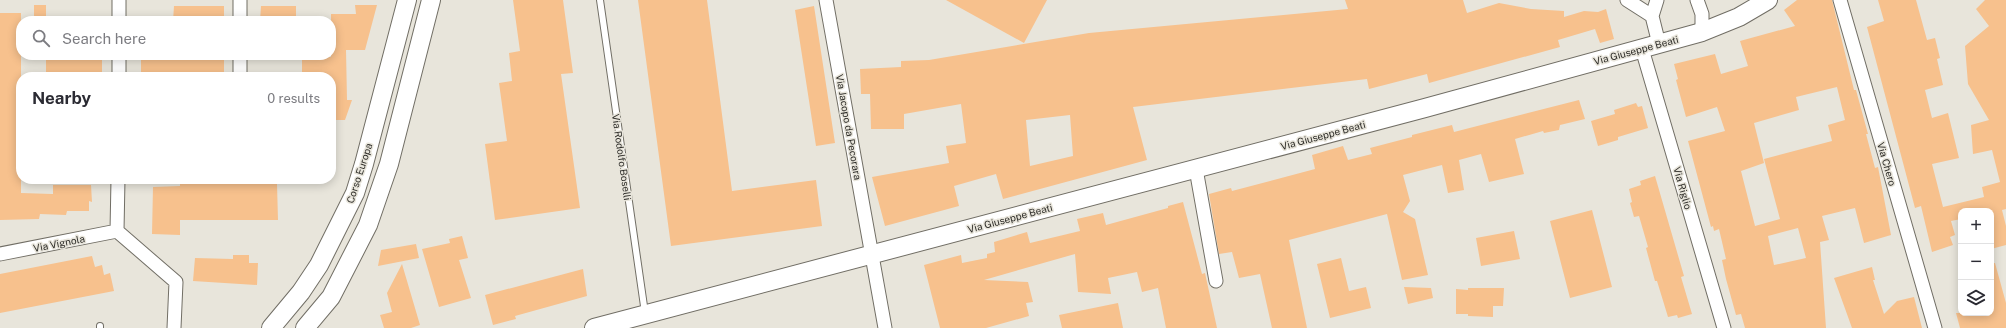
<!DOCTYPE html>
<meta charset="utf-8">
<style>
:root{--surface:#fff;--page:#f2f2f3;--text:#2b2b33;--muted:#7c7c81;--line:#e1e1e2}
body{margin:0;font-family:"Public Sans",sans-serif;background:var(--page);color:var(--text)}
.controls{position:absolute;right:12px;bottom:12px;display:grid;overflow:hidden;border-radius:8px;box-shadow:0 2px 10px #0003}
.controls button{width:36px;height:36px;display:grid;place-items:center;padding:0;border:0;border-bottom:1px solid var(--line);background:var(--surface);color:var(--text);font:20px sans-serif}
.list{margin:0;padding:0;list-style:none}
h2{display:flex;justify-content:space-between;align-items:center;height:52px;margin:0;padding:0 16px;font-size:17px}
h2 small{font-size:13px;font-weight:400;color:var(--muted)}
.icon{flex:none;width:22px;height:22px;fill:none;stroke:currentColor;stroke-width:2;stroke-linecap:round;stroke-linejoin:round}
.map{position:relative;flex:none;width:2006px;height:328px;overflow:hidden}
.search{position:absolute;background:var(--surface);box-shadow:0 2px 10px #0003;left:16px;top:16px;width:320px;height:44px;display:flex;align-items:center;gap:10px;box-sizing:border-box;padding:0 14px;border-radius:16px;color:var(--muted);font-size:15px}
.panel{position:absolute;background:var(--surface);box-shadow:0 2px 10px #0003;left:16px;top:72px;width:320px;height:112px;border-radius:16px}
.map>svg:first-child{display:block}
</style>
<div class="map">
<svg width="2006" height="328" viewBox="0 0 2006 328">
<rect width="100%" height="100%" fill="#e8e5db"/>
<path fill="#f7c18d" fill-rule="evenodd" d="M513 0H563L573 73 561 74 580 208 495 220 485 144 507 141 499 83 512 81 509 53 520 51Z
M638 0H707L732 191 816 180 822 226 671 246Z
M946 0H1047L1024 43Z
M1345 0H1463L1467 13 1499 3 1531 9 1564 11V17L1584 11 1598 12 1606 9 1614 39 1600 43 1595 29 1558 40 1560 47 1429 83 1427 74 1369 89 1367 79 1133 107 1147 160 1003 199 996 174 954 186 959 206 885 226 872 177 949 163 946 146 966 143 961 104 904 114V129H871L870 94H861L860 69 901 67V61L929 60 1089 33 1348 9ZM1070 115 1073 156 1030 166 1026 120Z
M1797 0H1832L1854 90H1856L1868 134H1866L1875 168 1878 167 1891 235 1864 243 1855 208 1822 216 1829 240 1820 242 1826 328H1745L1741 314 1736 315 1726 279 1722 260 1726 259 1719 229 1714 231 1713 226 1711 227 1688 141 1725 131 1717 107 1686 117 1676 80 1678 79 1674 64 1715 54 1721 74 1748 66 1740 41 1795 26 1784 10ZM1837 87 1845 120 1828 125 1832 141 1764 159 1780 219 1755 226 1741 171 1764 163 1754 123 1799 110 1796 97ZM1798 228 1806 258 1774 265 1768 236Z
M1878 0H1916L1927 40 1935 38 1940 58 1937 59 1943 85 1925 90 1932 118 1948 113 1959 158 1932 164 1943 207 1984 197 1982 187 2000 182 1992 150 1973 154 1971 125 1989 120 1968 84 1965 46 1989 26 1976 9 1985 0H2006V209L2002 210 2006 226V245L1991 249V211H1961V219L1951 221 1955 235 1950 237 1953 245 1932 252 1921 206 1915 208 1867 27 1884 21Z
M34 5H46V21H34Z
M355 5H377L365 50H346L347 100H352L345 120H331V77H302V57H331V14H356Z
M174 6H224V21H173Z
M261 6H296V21H260Z
M814 6 835 143 816 146 795 10Z
M0 13H21V193L53 194V185H91L92 202 89 201V211H67L66 215 40 214 39 219 0 220Z
M46 55 102 57V77H46Z
M224 56V77H141V57Z
M1579 100 1585 119 1560 125 1559 130 1544 133 1543 131 1515 139 1524 174 1489 182 1481 154 1459 160 1464 190 1448 193 1442 165 1403 175 1410 201 1403 212 1415 219 1428 275 1402 280 1387 214 1289 240 1307 328H1272L1260 274 1239 278 1232 252 1219 254 1209 194 1231 188 1232 191 1315 169 1312 155 1343 146 1348 160 1372 154 1370 148 1412 137V135L1452 125 1454 132Z
M1636 103 1638 107 1642 106 1648 128 1618 137V140L1598 146 1591 121 1615 114 1614 110Z
M1655 176 1684 276 1681 277 1692 314 1678 318 1677 315 1668 317 1657 281H1655L1646 248 1648 247 1639 216 1634 217 1630 203 1632 202 1629 189 1641 185 1640 181Z
M180 183 277 184 278 220H180V235L152 234 153 187 180 186Z
M1183 202 1202 274 1205 273 1217 328H1166L1158 288 1142 292 1137 272 1108 278 1111 294 1078 292 1075 254 984 280 1028 282 1033 302 1026 303 1029 316 986 328H940L924 265 961 255 962 263 987 258V254L995 252 994 242 1027 232 1030 243 1080 231 1077 219 1103 213 1106 225 1168 208V206Z
M1592 210 1612 287 1570 298 1550 221Z
M1514 231 1520 259 1481 266 1476 238Z
M462 236 468 258 459 260 471 298 439 307 422 249 450 243 449 239Z
M416 244 419 258 378 266 381 250Z
M233 255H249V263H258L257 285 193 281 195 258 233 259Z
M92 256 95 267 102 265 104 275 110 273 114 291 0 313V274Z
M1341 258 1349 291 1366 287 1371 308 1330 318 1317 264Z
M1991 263H1995L2006 303V328H1960L1956 313H1991Z
M402 264 420 325 411 328H384L380 315 392 312 387 293Z
M1872 267 1875 280H1873L1884 314 1897 301 1914 297 1922 328H1852L1834 278Z
M583 269 587 296 515 316 516 319 493 325 485 295Z
M1404 287 1431 288 1433 298 1408 304Z
M1468 288H1504L1503 306H1493V317L1468 316V314H1456V289L1468 290Z
M1118 303 1123 328H1062L1059 315Z"/>
<g fill="none" stroke-linecap="round" stroke-linejoin="round">
<g stroke="#716e65" stroke-width="8">
<path id="lane" d="M600 0 645 313
M100 328V326"/>
</g>
<g stroke="#716e65" stroke-width="15">
<path id="street" d="M240 0V21
M826 0 885 328
M1627 0 1652 16
M1657 0 1652 16 1659 44
M1697 0 1702 14V32
M1840 0 1935 328
M119 21V0
M1642 49 1724 328
M240 55V77
M119 77V55
M1196 169 1216 281
M118 179 117 231 176 282 174 328
M0 254 117 231"/>
</g>
<g stroke="#716e65" stroke-width="20">
<path id="secondary" d="M271 328 301 292 319 265 355 193 364 164 407 0
M305 328 331 297 368 225 389 164 431 0
M594 328 1425 108 1702 32 1739 17 1768 0"/>
</g>
<use href="#lane" stroke="#fff" stroke-width="6"/>
<use href="#street" stroke="#fff" stroke-width="13"/>
<use href="#secondary" stroke="#fff" stroke-width="18"/>
</g>
<g text-anchor="middle" dominant-baseline="central" stroke-width="3" stroke-linejoin="round" paint-order="stroke">
<g font-size="10" fill="#2d2c28" stroke="#e8e5db">
<text transform="translate(1636 50) rotate(-15)">Via Giuseppe Beati</text>
<text transform="translate(849 127) rotate(80)">Via Jacopo da Pecorara</text>
<text transform="translate(1323 135) rotate(-15)">Via Giuseppe Beati</text>
<text transform="translate(622 157) rotate(82)">Via Rodolfo Boselli</text>
<text transform="translate(1887 164) rotate(74)">Via Chero</text>
<text transform="translate(359 173) rotate(-72)">Corso Europa</text>
<text transform="translate(1683 188) rotate(74)">Via Riglio</text>
<text transform="translate(1010 218) rotate(-15)">Via Giuseppe Beati</text>
<text transform="translate(59 243) rotate(-11)">Via Vignola</text>
</g>
</g>
</svg>
<div class="controls">
<button>+</button>
<button>−</button>
<button><svg class="icon" aria-label="layers" viewBox="0 0 24 24"><path d="M12 4l9 5-9 5-9-5zM3 14l9 5 9-5"/></svg></button>
</div>
<div class="search"><svg class="icon" aria-label="search" viewBox="0 0 24 24"><circle cx="10" cy="10" r="6"/><path d="M15 15l6 6"/></svg>Search here</div>
<section class="panel">
<h2>Nearby<small>0 results</small></h2>
<ul class="list">
</ul>
</section>
</div>
